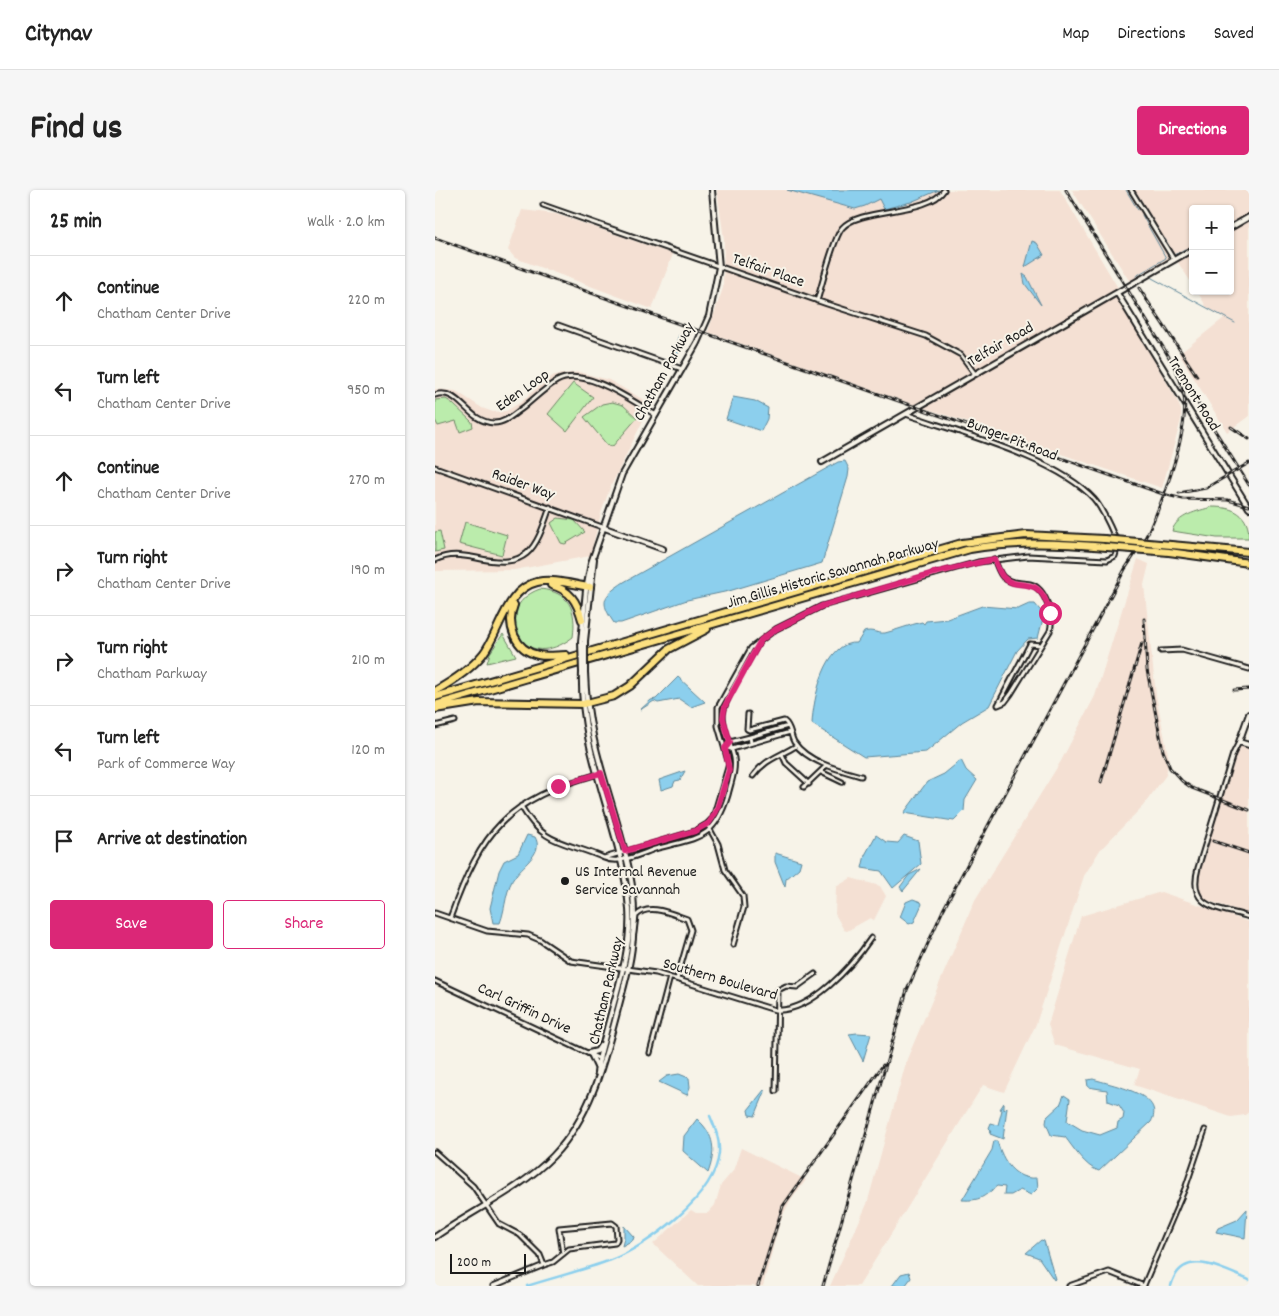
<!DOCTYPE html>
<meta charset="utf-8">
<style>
:root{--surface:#fff;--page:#f6f6f6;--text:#222;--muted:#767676;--line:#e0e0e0;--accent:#db2777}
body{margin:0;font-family:Dekko,sans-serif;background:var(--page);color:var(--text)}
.controls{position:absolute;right:15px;top:15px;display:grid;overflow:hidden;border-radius:5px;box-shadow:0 1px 4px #0004}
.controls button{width:45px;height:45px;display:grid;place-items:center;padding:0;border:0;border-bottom:1px solid var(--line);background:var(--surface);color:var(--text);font:25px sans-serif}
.scale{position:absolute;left:15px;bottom:12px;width:76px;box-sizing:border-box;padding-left:5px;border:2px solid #1c1c1c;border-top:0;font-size:14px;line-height:18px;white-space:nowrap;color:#1c1c1c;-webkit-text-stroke:4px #f7f3e8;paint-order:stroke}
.stop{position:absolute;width:15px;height:15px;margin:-11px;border:4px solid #db2777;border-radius:50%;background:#fff}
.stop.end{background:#db2777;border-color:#fff;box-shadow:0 1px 5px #0008}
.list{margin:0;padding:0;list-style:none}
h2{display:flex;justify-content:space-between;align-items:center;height:65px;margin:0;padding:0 20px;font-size:21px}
h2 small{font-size:16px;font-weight:400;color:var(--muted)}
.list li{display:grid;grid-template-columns:32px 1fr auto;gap:15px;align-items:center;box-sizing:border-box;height:90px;padding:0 20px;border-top:1px solid var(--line)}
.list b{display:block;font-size:19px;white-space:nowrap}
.list p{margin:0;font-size:16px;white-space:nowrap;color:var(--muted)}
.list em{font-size:16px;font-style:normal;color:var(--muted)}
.actions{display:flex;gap:10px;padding:15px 20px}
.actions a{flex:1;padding:11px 0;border:1px solid var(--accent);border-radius:5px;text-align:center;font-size:18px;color:var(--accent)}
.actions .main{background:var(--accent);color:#fff}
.icon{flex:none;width:28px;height:28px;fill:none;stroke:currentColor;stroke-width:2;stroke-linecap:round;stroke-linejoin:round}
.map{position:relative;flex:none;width:814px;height:1096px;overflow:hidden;border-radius:5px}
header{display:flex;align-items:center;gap:30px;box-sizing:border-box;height:70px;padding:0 25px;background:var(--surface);border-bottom:1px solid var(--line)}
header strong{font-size:24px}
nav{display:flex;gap:28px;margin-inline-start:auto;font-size:18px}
.intro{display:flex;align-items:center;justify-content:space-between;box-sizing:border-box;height:120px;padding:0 30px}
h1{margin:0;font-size:35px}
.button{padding:12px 22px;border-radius:5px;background:var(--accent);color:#fff;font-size:18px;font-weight:700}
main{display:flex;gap:30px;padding:0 30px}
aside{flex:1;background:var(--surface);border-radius:5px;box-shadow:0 1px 4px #0004}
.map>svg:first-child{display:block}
</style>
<header>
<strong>Citynav</strong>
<nav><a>Map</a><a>Directions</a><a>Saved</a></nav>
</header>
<div class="intro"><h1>Find us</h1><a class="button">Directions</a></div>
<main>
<aside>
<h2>25 min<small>Walk · 2.0 km</small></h2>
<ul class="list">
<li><svg class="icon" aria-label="ahead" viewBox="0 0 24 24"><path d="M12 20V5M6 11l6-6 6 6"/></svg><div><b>Continue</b><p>Chatham Center Drive</p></div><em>220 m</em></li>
<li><svg class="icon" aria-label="left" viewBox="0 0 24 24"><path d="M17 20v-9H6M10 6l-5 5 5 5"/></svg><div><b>Turn left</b><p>Chatham Center Drive</p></div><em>950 m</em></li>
<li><svg class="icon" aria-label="ahead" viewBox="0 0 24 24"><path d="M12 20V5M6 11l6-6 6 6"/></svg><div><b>Continue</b><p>Chatham Center Drive</p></div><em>270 m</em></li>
<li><svg class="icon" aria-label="right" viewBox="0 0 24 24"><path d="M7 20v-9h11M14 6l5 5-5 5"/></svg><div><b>Turn right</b><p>Chatham Center Drive</p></div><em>190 m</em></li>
<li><svg class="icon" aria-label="right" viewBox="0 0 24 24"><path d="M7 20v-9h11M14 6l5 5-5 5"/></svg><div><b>Turn right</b><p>Chatham Parkway</p></div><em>210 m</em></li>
<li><svg class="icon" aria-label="left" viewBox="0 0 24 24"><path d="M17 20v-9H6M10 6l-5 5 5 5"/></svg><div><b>Turn left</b><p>Park of Commerce Way</p></div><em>120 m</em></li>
<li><svg class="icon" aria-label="arrive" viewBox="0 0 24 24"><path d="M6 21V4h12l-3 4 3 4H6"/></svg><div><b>Arrive at destination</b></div></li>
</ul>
<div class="actions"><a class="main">Save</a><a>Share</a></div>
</aside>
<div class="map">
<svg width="814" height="1096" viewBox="0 0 814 1096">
<rect width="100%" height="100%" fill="#f7f3e8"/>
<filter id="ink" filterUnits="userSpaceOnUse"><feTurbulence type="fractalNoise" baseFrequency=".02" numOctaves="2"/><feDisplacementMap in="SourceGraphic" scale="10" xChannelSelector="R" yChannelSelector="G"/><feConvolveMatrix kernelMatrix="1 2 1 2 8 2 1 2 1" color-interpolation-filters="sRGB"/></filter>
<g filter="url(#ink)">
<path fill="#f4e0d3" d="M282 0H625L683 98 480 215 273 142 288 98 289 49Z
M637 0H814V24L795 35V19H758V56L695 92Z
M87 20 121 24 238 64 217 119 80 68 73 60Z
M814 29V226L792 242 744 164 789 128 772 118 762 101H795V40Z
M758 62V95L742 71Z
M681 106 741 208 746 220V230L727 298 487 217Z
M144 182 174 190 216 214 175 298 166 323 155 366 79 380 0 381V199L21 201 47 218 58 222 71 221 86 212 102 197 119 185Z
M703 369 714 374 709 395 721 505 734 569 731 585 708 616 665 660 649 686 601 834 569 902 548 895 424 1096H395L432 1014 472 869 540 710 626 571 660 506Z
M807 556 814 558V724L771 710 764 702 762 693 802 559Z
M416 688 445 696 451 706 439 730 435 728 412 741 409 740 400 724 401 697Z
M726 702 814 732V922L810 925 796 927 699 895 705 879 620 855 613 835 646 726Z
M306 958 371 990 354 1013 345 1031 328 1096H263L218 1054 256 1020 261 1023H273L280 1015 286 995 298 981Z"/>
<path fill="#bbecac" stroke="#6c8464" d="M138 193 158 207 132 241 113 224Z
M11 209 17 213 37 232 38 237 25 242 21 231 3 236 0 230V210Z
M177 212 188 215 202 228 177 257 173 256 149 227 167 214Z
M777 317C799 317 814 324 814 348H782L737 341C742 325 763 321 777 317Z
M123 328 139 330 150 342 130 354 126 353 116 333Z
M30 332 72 345 67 365 24 354Z
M5 341 9 360 0 362V342Z
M105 399C134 402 142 419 138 447 84 488 55 416 105 399Z
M68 444 81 466 52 473 55 463Z"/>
<path fill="#8ccfed" stroke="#5f8799" d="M352 0H504L476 12 449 19 444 9 430 16 420 19Z
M597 51 602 53 609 65 590 77Z
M588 84 592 87 606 115 590 94Z
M244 145 251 147 241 168 238 166V161Z
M298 207 320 211 333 218 332 229 326 241 291 229Z
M410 271 414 279 413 287 387 373 294 401 252 410 186 433H179C164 411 168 406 189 392L403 272Z
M594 414H600L609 425 603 448 593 449 582 461 554 516 527 532 491 562 429 567 377 534C378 510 390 450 422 453L429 442C437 439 442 444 450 443 462 440 474 435 487 432L489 434 491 431 512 429 547 416 583 419Z
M243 487 270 512 256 517 244 509 223 513 219 511 205 520 216 510 221 509Z
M526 570 531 580 542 590 530 610 529 621 519 631 469 623 492 592 509 584Z
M250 581 245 590 240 591 238 596 226 600 224 590Z
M92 645 100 647C109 662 89 674 81 685 70 698 71 718 65 733H58L55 718 64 681 69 671 83 664Z
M441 645 451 652 463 653 469 646 483 651 486 674 458 698 446 681 427 678 430 665Z
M340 663 366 671 364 678 351 689 350 697 340 672Z
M486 679 468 701 465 697 474 685Z
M478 709 486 712 487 714 479 732 474 734 465 727 471 712Z
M422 843 436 844 428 871 414 844Z
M244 884 254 888 255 897 252 905 224 892 232 886Z
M658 889C676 895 732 904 716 932L664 981C650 977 638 957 630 947L616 945 611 933 612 927 625 915 629 905 635 909 632 931 647 940 665 945 682 938 683 932 688 929 689 923 684 915 673 911 672 900 653 897 652 890Z
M329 900 330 902 320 926 314 925 313 920Z
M569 913V920L572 917 568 949 555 944 556 940 554 938 556 933 563 935 567 920 565 919Z
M262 929C280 945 281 961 273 983L248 961 249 946Z
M559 951H562C568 971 579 990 602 988L603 998 596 1005 585 1000 576 1005H569L570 997 562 996C548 1007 546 1011 527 1010L557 960Z
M812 1019 810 1048 781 1042 783 1038 802 1030Z
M189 1036 199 1047 198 1050 187 1056 189 1048Z
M606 1050 609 1051 620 1089 619 1090 604 1068 591 1063Z
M474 1082 476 1088 470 1096H457L466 1084Z"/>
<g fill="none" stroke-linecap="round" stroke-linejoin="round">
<path stroke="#5f8799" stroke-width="1" d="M691 0 703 20
M699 0 725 42
M730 49 739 65 750 59
M701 86 731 68 707 25
M717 88 800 133"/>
<path stroke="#8ccfed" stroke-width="2.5" d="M92 1096C120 1087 149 1080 176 1070 214 1055 280 1006 284 963 285 949 280 938 275 926
M736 1096C747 1055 789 1080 814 1090"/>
<g stroke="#1c1c1c" stroke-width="7">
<path id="minor" d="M696 0 739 70
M108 15 392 114 491 146 526 165 540 184
M382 111C387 95 398 49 407 38 425 17 494 25 509 0
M123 135 247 179
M0 205C25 197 31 232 59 233 71 233 80 223 89 217 100 208 111 197 122 191 150 176 197 211 221 225
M471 224C524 243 622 268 659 309 669 321 675 336 681 350
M0 277 167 337
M559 369C562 375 564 383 568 387 575 394 586 392 595 394 611 398 619 427 615 441L576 504 570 512 563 515 595 454 606 455
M0 370C15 363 26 365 42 368 92 379 100 362 115 317
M726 461 747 460 814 479
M313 524 312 539 314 540 349 531C356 536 355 545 359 552 372 572 404 580 426 586
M0 536 20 531
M315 547 353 536
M804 552 798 564 763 678C752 719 783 717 814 727
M290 558 297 559 355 542
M290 558 295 552 315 547 316 553
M347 564 351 573 374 594
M386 582 407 592
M318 586C330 569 345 566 361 556
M369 597 390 577
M86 616C109 657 132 651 169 668 184 675 205 664 220 659 262 647 279 651 293 605 296 592 301 581 299 568 296 553 287 538 288 524 290 506 315 469 324 452
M272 634 283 654 290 680 308 706 309 717 298 755
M169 668 260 641 272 634 278 628 294 574 283 536V517L316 458 341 439 387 416 543 372 593 366 672 370 680 366 682 359
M0 723 52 741 93 745 105 750 136 771 221 783 340 820C376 823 417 776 436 748
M15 728C47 640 71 610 163 584
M198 750 201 726C213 712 237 724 252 729L256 740 242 789
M0 791 165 869
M215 863 235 787
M341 901 343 800 351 796 362 797 380 784
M0 962 38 996 64 1034 85 1045 105 1065 109 1075 58 1096
M109 1075 118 1072 134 1059 180 1053 182 1049 181 1036 177 1033 124 1038 128 1064
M709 1095 751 996 770 940
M634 1096 674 1082 709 1096"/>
</g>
<g stroke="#1c1c1c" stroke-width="8">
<path id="tertiary" d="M795 38 814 27
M682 103 814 318
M387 272 758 59
M167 337 228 359
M814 524 804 552 814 555"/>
</g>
<g stroke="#1c1c1c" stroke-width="8">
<path id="secondary" d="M150 451 159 369
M146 452 151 400 156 373 187 284 262 153 274 126 284 77 277 0
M147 482C144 564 187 638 194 719 197 761 181 802 171 842 168 855 163 869 162 883
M154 863 162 861 166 855
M156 864 162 877
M0 1047C38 1020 85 1000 118 966 157 926 170 868 184 815 190 792 197 769 198 745 200 724 199 704 195 684 181 614 152 557 150 482"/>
</g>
<g stroke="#1c1c1c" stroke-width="10">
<path id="motorway" d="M736 355 814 362
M734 362 814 373
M116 395C135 400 142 411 147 430
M79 415C71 435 80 460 103 465 112 467 122 465 131 465
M0 501C18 491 35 480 48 464 65 442 71 399 102 392 119 388 139 395 155 397
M0 507 527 353 591 345 669 349
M0 515 535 359C581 351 625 353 672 357
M0 519 44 512 148 514 179 506 195 496 234 459 272 439"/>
</g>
<use href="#minor" stroke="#f7f3e8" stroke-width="3"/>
<use href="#tertiary" stroke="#f7f3e8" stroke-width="4"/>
<use href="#secondary" stroke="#f7f3e8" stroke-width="4"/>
<use href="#motorway" stroke="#fce080" stroke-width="6"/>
<g stroke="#1c1c1c" stroke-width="3">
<path id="rail" d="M631 0 731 162
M0 48 728 304 748 309 793 310 814 316
M704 98 762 186
M749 191 814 295
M796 237 814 249
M744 303 771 298 814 273
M709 429 712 480 728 561 735 578 747 591 757 598 814 620
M799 500 814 499
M666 592 707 453
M778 651 814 663
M323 1096 348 1016 448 875
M388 1096 472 800 508 720 690 379C699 365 710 351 716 336 730 305 754 239 749 206 747 188 737 172 728 157"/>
</g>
<use href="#rail" stroke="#f7f3e8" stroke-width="1" stroke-dasharray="4" stroke-linecap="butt"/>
<g stroke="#1c1c1c" stroke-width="8" stroke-linecap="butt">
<path id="secondary-bridge" d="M146 452 147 482
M150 482V451"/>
</g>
<g stroke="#1c1c1c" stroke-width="10" stroke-linecap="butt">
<path id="motorway-bridge" d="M669 349 736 355
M672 357 734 362"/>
</g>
<use href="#secondary-bridge" stroke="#f7f3e8" stroke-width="4"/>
<use href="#motorway-bridge" stroke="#fce080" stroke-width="6"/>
</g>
</g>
<g fill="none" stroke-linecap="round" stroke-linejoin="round" filter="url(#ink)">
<path stroke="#db2777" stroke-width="6" d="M123 596 166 583 190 661 260 641 274 633 281 622 294 580 290 558 295 552 288 528 290 516 326 450 341 439 387 416 499 383 559 369C562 375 564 383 568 387 584 404 604 380 615 423"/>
</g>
<circle fill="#1c1c1c" stroke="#f7f3e8" stroke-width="2" cx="130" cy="691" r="5"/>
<g text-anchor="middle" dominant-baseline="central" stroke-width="4" stroke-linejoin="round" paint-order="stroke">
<g font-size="16" fill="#1c1c1c" stroke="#f7f3e8">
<text transform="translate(333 81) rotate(19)">Telfair Place</text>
<text transform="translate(566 155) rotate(-30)">Telfair Road</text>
<text transform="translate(230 182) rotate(-61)">Chatham Parkway</text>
<text transform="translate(88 201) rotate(-35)">Eden Loop</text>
<text transform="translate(758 204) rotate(58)">Tremont Road</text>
<text transform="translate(577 250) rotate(21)">Bunger Pit Road</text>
<text transform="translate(88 295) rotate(20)">Raider Way</text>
<text transform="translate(398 384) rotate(-16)">Jim Gillis Historic Savannah Parkway</text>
<text transform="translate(285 790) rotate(16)">Southern Boulevard</text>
<text transform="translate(172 801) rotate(-77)">Chatham Parkway</text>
<text transform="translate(89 819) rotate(25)">Carl Griffin Drive</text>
</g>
<g font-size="16" fill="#1c1c1c" stroke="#f7f3e8" text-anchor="start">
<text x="140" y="682">US Internal Revenue<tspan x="140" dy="18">Service Savannah</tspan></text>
</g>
</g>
</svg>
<div class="controls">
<button>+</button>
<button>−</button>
</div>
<div class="scale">200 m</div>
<div class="stop" style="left:615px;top:423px"></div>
<div class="stop end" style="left:123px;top:596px"></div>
</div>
</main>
